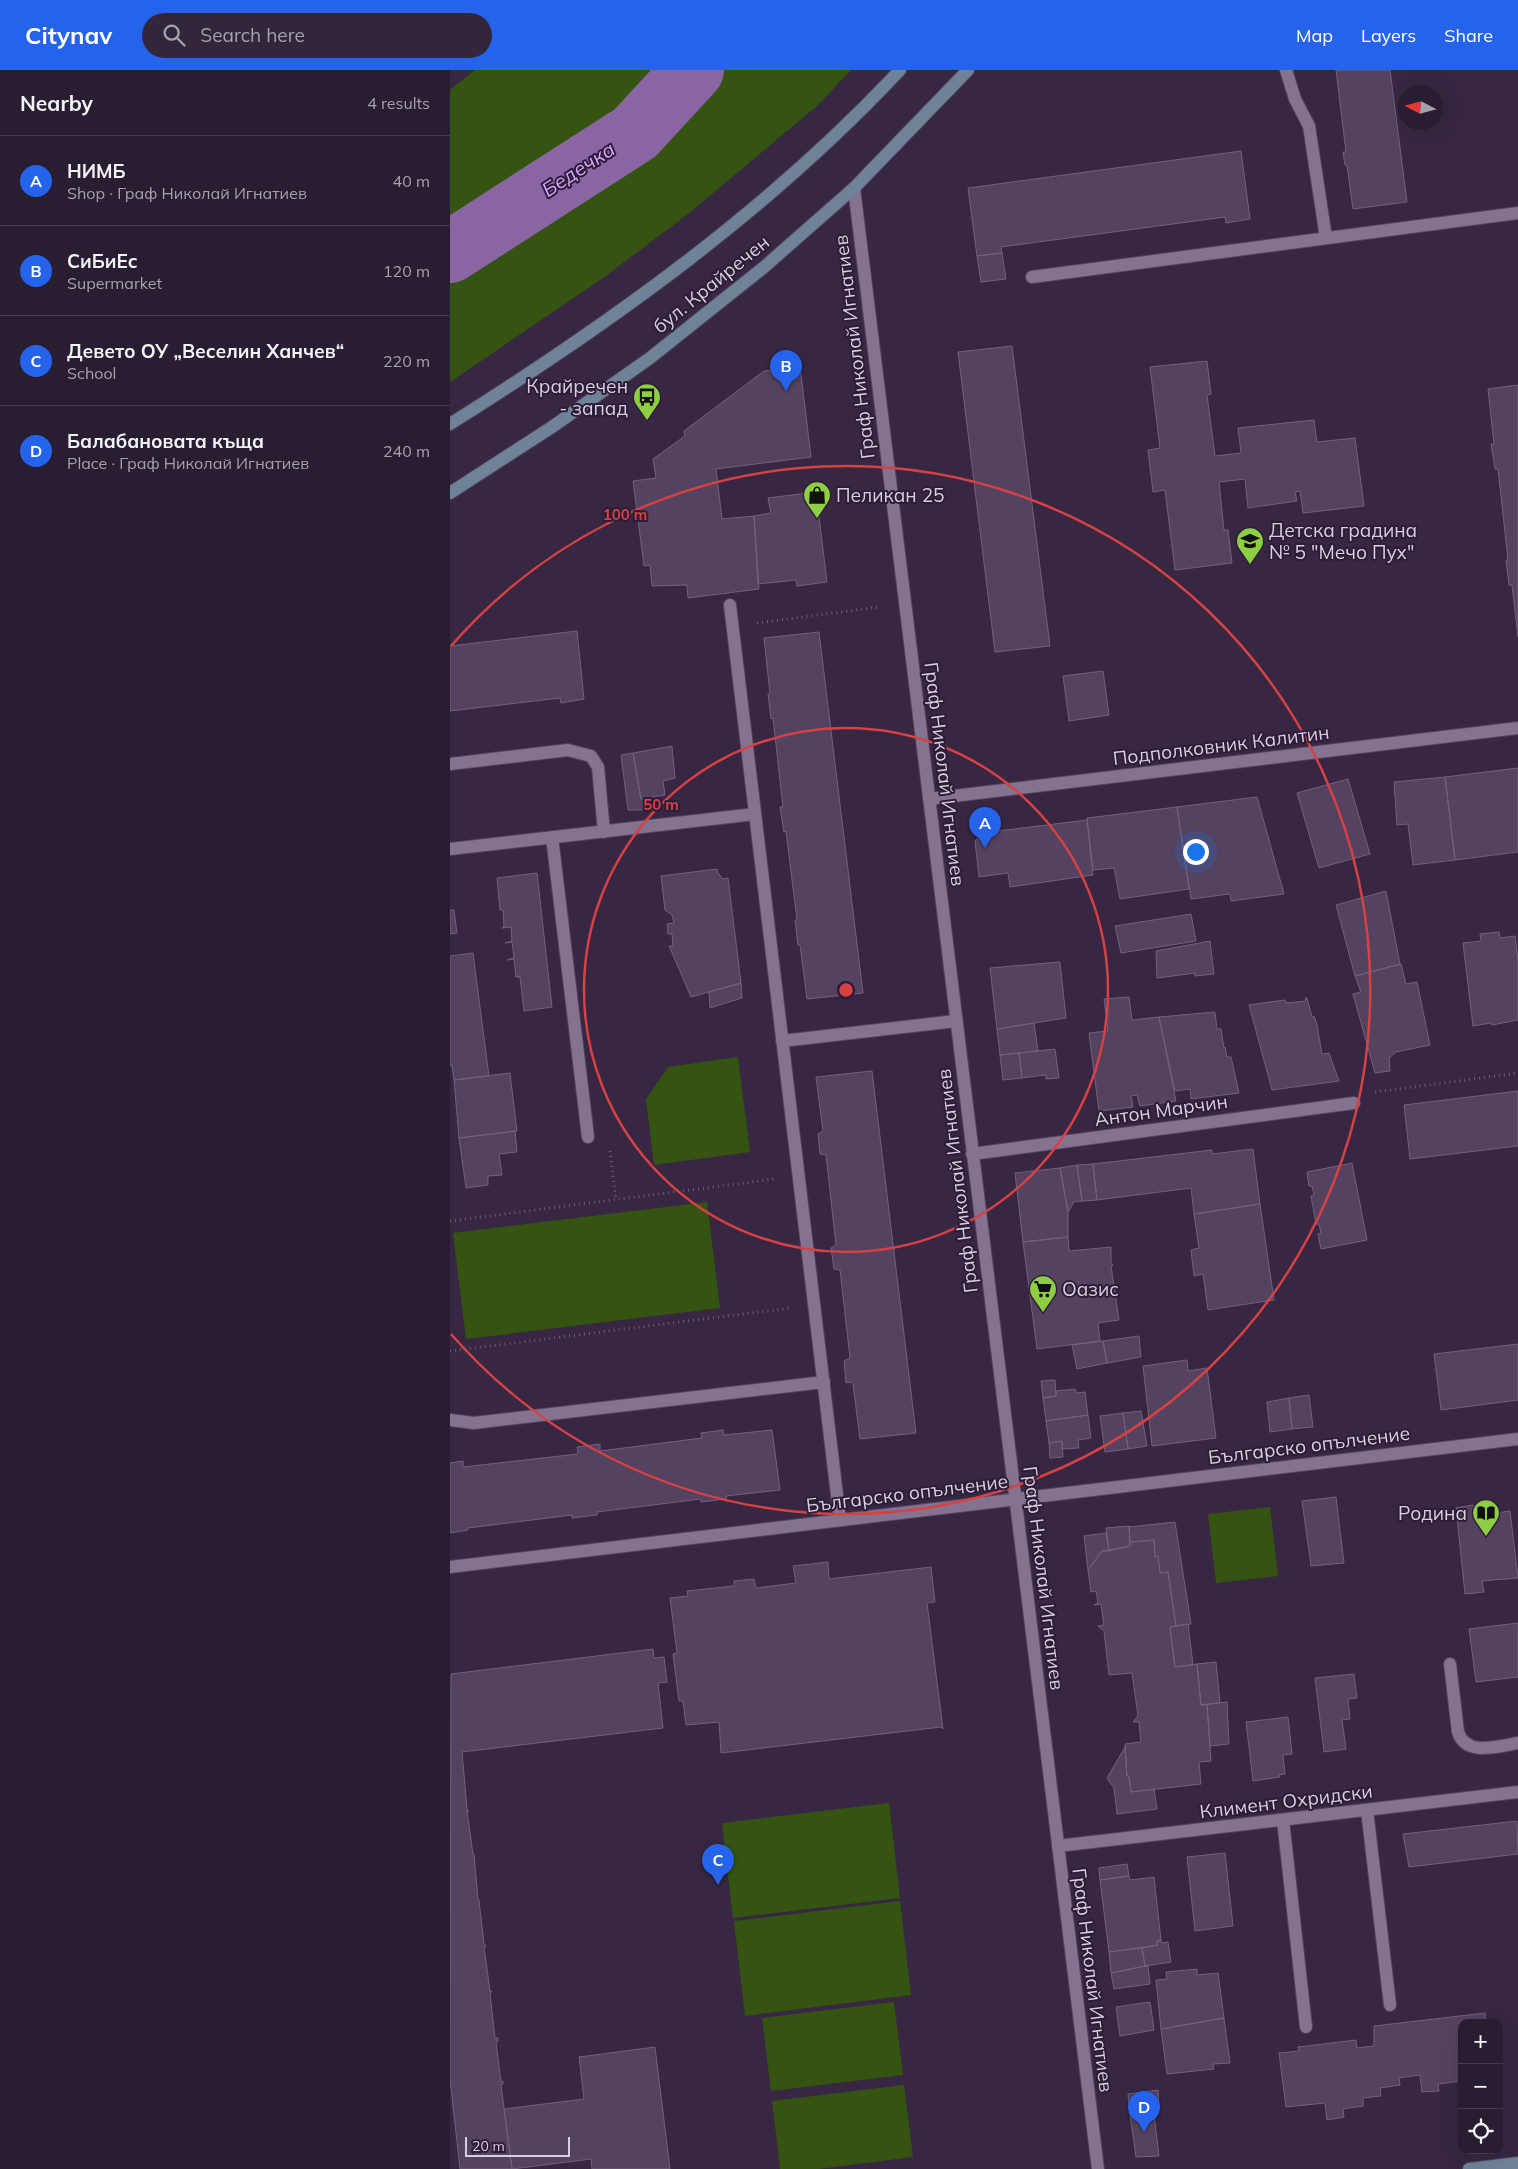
<!DOCTYPE html>
<meta charset="utf-8">
<style>
:root{--surface:#291d32;--page:#31263a;--text:#f1f3f6;--muted:#a5a2ac;--line:#453b4d;--accent:#2563eb}
body{margin:0;font-family:Mulish,sans-serif;background:var(--page);color:var(--text)}
.controls{position:absolute;right:15px;bottom:15px;display:grid;overflow:hidden;border-radius:10px;box-shadow:0 5px 20px #0002}
.controls button{width:45px;height:45px;display:grid;place-items:center;padding:0;border:0;border-bottom:1px solid var(--line);background:var(--surface);color:var(--text);font:25px sans-serif}
.compass{position:absolute;left:948px;top:15px;width:45px;height:45px;border-radius:50%;background:var(--surface);box-shadow:0 5px 20px #0002;rotate:276deg}
.scale{position:absolute;left:15px;bottom:12px;width:105px;box-sizing:border-box;padding-left:5px;border:2px solid #d8cedf;border-top:0;font-size:14px;line-height:18px;white-space:nowrap;color:#d8cedf;-webkit-text-stroke:4px #2d1d38;paint-order:stroke}
.you{position:absolute;left:745px;top:781px;width:18px;height:18px;margin:-12px;border:4px solid #fff;border-radius:50%;background:#1a73e8;box-shadow:0 0 0 8px #1a73e833}
.badge{display:grid;place-items:center;width:32px;height:32px;border-radius:50%;background:var(--accent);color:#fff;font-size:16px;font-weight:700}
.pin{position:absolute;translate:-50% -41px;filter:drop-shadow(0 1px 2px #0008)}
.pin::after{content:'';position:absolute;top:26px;width:18px;height:15px;background:inherit;clip-path:polygon(0 0,100% 0,50% 100%)}
.list{margin:0;padding:0;list-style:none}
h2{display:flex;justify-content:space-between;align-items:center;height:65px;margin:0;padding:0 20px;font-size:21px}
h2 small{font-size:16px;font-weight:400;color:var(--muted)}
.list li{display:grid;grid-template-columns:32px 1fr auto;gap:15px;align-items:center;box-sizing:border-box;height:90px;padding:0 20px;border-top:1px solid var(--line)}
.list b{display:block;font-size:19px;white-space:nowrap}
.list p{margin:0;font-size:16px;white-space:nowrap;color:var(--muted)}
.list em{font-size:16px;font-style:normal;color:var(--muted)}
.icon{flex:none;width:28px;height:28px;fill:none;stroke:currentColor;stroke-width:2;stroke-linecap:round;stroke-linejoin:round}
.map{position:relative;flex:none;width:1068px;height:2099px;overflow:hidden}
header{display:flex;align-items:center;gap:30px;box-sizing:border-box;height:70px;padding:0 25px;background:var(--accent);color:#fff}
header strong{font-size:24px}
nav{display:flex;gap:28px;margin-inline-start:auto;font-size:18px}
.search{width:350px;height:45px;background:var(--page);display:flex;align-items:center;gap:12px;box-sizing:border-box;padding:0 18px;border-radius:28px;color:var(--muted);font-size:19px}
main{display:flex}
aside{flex:1;background:var(--surface)}
.map>svg:first-child{display:block}
</style>
<header>
<strong>Citynav</strong>
<div class="search"><svg class="icon" aria-label="search" viewBox="0 0 24 24"><circle cx="10" cy="10" r="6"/><path d="M15 15l6 6"/></svg>Search here</div>
<nav><a>Map</a><a>Layers</a><a>Share</a></nav>
</header>
<main>
<aside>
<h2>Nearby<small>4 results</small></h2>
<ul class="list">
<li><span class="badge">A</span><div><b>НИМБ</b><p>Shop · Граф Николай Игнатиев</p></div><em>40 m</em></li>
<li><span class="badge">B</span><div><b>СиБиЕс</b><p>Supermarket</p></div><em>120 m</em></li>
<li><span class="badge">C</span><div><b>Девето ОУ „Веселин Ханчев“</b><p>School</p></div><em>220 m</em></li>
<li><span class="badge">D</span><div><b>Балабановата къща</b><p>Place · Граф Николай Игнатиев</p></div><em>240 m</em></li>
</ul>
</aside>
<div class="map">
<svg width="1068" height="2099" viewBox="0 0 1068 2099">
<rect width="100%" height="100%" fill="#372742"/>
<path fill="#365411" d="M25 0H401L368 35 238 144 153 208 0 312V20Z
M288 987 300 1082 204 1095 196 1029 218 997Z
M257 1132 270 1238 16 1269 3 1163Z
M820 1437 828 1506 766 1513 758 1444Z
M439 1733 450 1828 283 1848 272 1753Z
M450 1831 461 1925 295 1946 284 1851Z
M444 1932 453 2005 321 2021 312 1948Z
M454 2015 463 2087 368 2099H330L322 2031Z"/>
<g fill="none" stroke-linecap="round" stroke-linejoin="round">
<path stroke="#8a65a3" stroke-width="62" d="M0 182 185 63 243 0"/>
</g>
<path fill="#544360" stroke="#72607f" d="M886 0H940L957 132 903 139 897 95H895L893 82H896Z
M791 81 800 149 776 153 775 147 551 177 552 183 527 186 518 118Z
M552 183 556 209 531 212 527 186Z
M562 276 600 576 545 582 508 282Z
M757 291 761 324 757 325 765 386 791 383 788 358 864 350 867 372 905 368 914 436 853 443 850 421 845 422 847 431 798 438 795 409 769 412 774 460H778L782 493 725 500 715 420 703 422 698 380 710 378 700 297Z
M350 296 361 387 266 399 272 449 304 446 309 519 238 528 237 515 202 516 200 495 194 496 183 411 206 408 203 389 235 366 234 361 314 301Z
M1068 315V567L1062 515H1059L1056 490H1058L1048 399H1045L1041 374H1044L1038 319Z
M366 422 377 512 347 516 346 510 308 514 304 446 321 443 318 428Z
M127 561 134 629 111 633 110 628 0 641V576Z
M369 562 413 923 357 929 350 875H348L345 850H347L336 761 334 762 330 737H333L323 648 321 649 318 624 320 623 314 568Z
M653 601 659 645 619 651 613 606Z
M222 676 225 708 213 711 215 725 191 729 183 683Z
M183 683 191 729H193V740H178L171 685Z
M1068 698V782L1005 790 995 707Z
M995 707 1005 790 963 795 958 754 947 755 944 712Z
M898 709 920 784 869 798 847 723Z
M807 727 834 824 781 831 780 824 741 829 727 737Z
M727 737 739 819 670 829 664 798 643 800 637 748Z
M637 750 643 805 560 817 558 803 529 807 525 771 532 763Z
M267 799 268 803 273 809 278 808 291 913 241 927 220 878 219 876H223L222 864H218L217 854 224 853 222 845 215 840 211 806Z
M87 803 102 937 74 941 70 907H66L64 889 57 890 64 888 62 872 55 873 62 871 61 857 52 858 54 857 53 840H50L47 808Z
M936 821 950 894 905 906 886 835Z
M0 840H4L7 863 0 864Z
M741 844 746 871 671 883 665 856Z
M1049 862 1050 868 1065 866 1068 890V950L1042 955 1041 953 1023 956 1013 873 1031 871 1030 864Z
M760 871 764 904 745 906V903L707 908 706 881Z
M23 883 39 1006 4 1010 2 995 0 996V886Z
M610 892 616 948 547 959 540 898Z
M951 894 956 914 967 912 980 975 946 982 939 988 940 1001 925 1003 903 924 911 922 905 906Z
M291 913 292 928 260 938 259 922Z
M679 927 682 950 709 947 726 1031 690 1036 687 1025 681 1026 683 1037 649 1041 639 963 658 961 654 929Z
M855 928H857L862 947 864 946 867 955 872 984 879 983 889 1011 822 1020 799 935 835 930 836 933 856 931Z
M765 942 767 959H771L774 978 775 977 777 987H781L789 1023 741 1029 740 1019 725 1021 709 947Z
M584 953 588 981 550 985 547 959Z
M605 979 609 1008 596 1009V1005L572 1008 569 983Z
M569 983 572 1008 553 1010 550 985Z
M422 1001 466 1363 410 1369 403 1314 401 1312 396 1313 394 1291 400 1288 390 1200 384 1199 381 1178 386 1175 376 1085 370 1084 368 1064 373 1061 366 1007Z
M60 1003 67 1061 9 1068 4 1010Z
M1068 1021V1076L960 1089 954 1035Z
M65 1061 67 1082 49 1084 52 1105 38 1106V1115L16 1118 9 1068Z
M803 1079 810 1134 744 1144 741 1118 647 1130 643 1094 762 1080V1084Z
M902 1093 917 1170 871 1179 868 1164 871 1163 869 1154H866L861 1126 864 1125 862 1116H859L857 1102Z
M643 1094 647 1130 632 1131 627 1095Z
M627 1095 632 1131 624 1132 618 1142 610 1098Z
M610 1098 618 1142V1167L573 1172 565 1103Z
M810 1134 824 1230 758 1240 753 1204 744 1206 741 1180 749 1178 744 1144Z
M618 1167 619 1181 661 1177V1193L663 1195 661 1196 669 1250 648 1253 650 1271 587 1279 573 1172Z
M689 1266 691 1287 657 1293 653 1271Z
M653 1271 657 1293 627 1299 622 1275Z
M1068 1274V1330L991 1340 984 1284Z
M737 1290 738 1301 757 1298 766 1368 702 1376 693 1296Z
M605 1310 606 1326 593 1328 591 1311Z
M625 1319 626 1323 635 1322 638 1345 596 1351 593 1328 606 1326V1321Z
M859 1325 863 1357 842 1359 839 1328Z
M839 1328 842 1359 820 1362 817 1332Z
M691 1341 697 1376 678 1379 673 1343Z
M673 1343 678 1379 655 1382 650 1346Z
M638 1345 641 1368 628 1370 629 1378 612 1379V1371L599 1373 596 1351Z
M273 1360 274 1365 322 1360 330 1420 276 1426V1429L251 1432V1429L147 1442V1445L122 1448V1445L18 1458V1460L0 1463V1393L13 1391V1397L128 1384 127 1377 150 1374V1381L252 1368 251 1363Z
M612 1371 613 1387 600 1388 599 1373Z
M886 1427 894 1493 861 1496 852 1431Z
M1023 1435 1025 1446 1060 1441 1068 1508 1032 1511 1034 1522 1015 1524 1006 1438Z
M725 1452 741 1554 726 1556 718 1502 710 1503 708 1486 705 1487 704 1470 680 1472 679 1457Z
M679 1456 680 1476 659 1481 656 1458Z
M656 1463 659 1481H652L638 1500 634 1466Z
M704 1470 705 1487 708 1486 710 1503 718 1502 726 1556 720 1557 725 1597 747 1594 751 1635 757 1634 761 1691 749 1692 751 1714 681 1722 679 1706H677L675 1674 691 1672 689 1652H683L688 1646 682 1603 659 1605 654 1561 648 1556 654 1555 651 1534 644 1535 648 1533 646 1521 641 1522 638 1500 652 1481 680 1476V1472Z
M378 1492 379 1509 481 1497 485 1532 477 1533 493 1659 491 1657 271 1683 269 1652 236 1655 233 1631H229L223 1584 227 1583 220 1528 238 1526 237 1521 284 1516V1511L304 1509 306 1518 346 1513 343 1496Z
M1068 1553V1607L1026 1612 1019 1559Z
M738 1554 743 1595 725 1597 720 1557Z
M203 1579 204 1588 214 1587 217 1612 208 1613 213 1658 12 1682 17 1739 19 1741H17L23 1784H24L28 1829 30 1831H29L34 1874 36 1876 34 1877 40 1921H42L40 1924 45 1968H48V1971L46 1972 51 2012 53 2011V2014L51 2015 62 2099H10L0 2009 1 1604Z
M766 1592 770 1633 751 1635 747 1594Z
M904 1604 907 1628 898 1629 900 1649 892 1650 896 1679 874 1682 865 1608Z
M777 1632 779 1674 760 1676 757 1634Z
M838 1647 842 1684 833 1685 835 1704 829 1705 830 1707 803 1711 796 1652Z
M675 1677 677 1706H679L681 1722 704 1719 707 1739 667 1744 664 1718 657 1708Z
M1067 1751 1068 1784 959 1797 953 1764Z
M775 1783 783 1856 745 1861 737 1787Z
M677 1794 679 1806 650 1810 649 1798Z
M679 1806 680 1810 704 1807 711 1870 707 1871 708 1875 659 1882 650 1810Z
M711 1870 712 1873 718 1872 721 1892 695 1896 692 1878 708 1875 707 1871Z
M692 1878 695 1896 661 1903 659 1882Z
M695 1896H698L700 1914 664 1919 661 1903Z
M747 1899V1905L768 1903 774 1948 711 1959 706 1910 717 1909 716 1902Z
M700 1932 704 1960 670 1966 666 1937Z
M1035 1943 1036 1953H1012V2011L988 2014 989 2021 972 2022 970 2005 949 2008 950 2015 930 2018 931 2026 913 2028V2036L893 2039 894 2047 877 2050 875 2033 836 2037 829 1983 849 1981 848 1977 906 1970 907 1978 924 1976V1956Z
M774 1948 780 1993 763 1994 764 1999 717 2004 711 1959Z
M205 1977 220 2099H142L141 2089 62 2099 54 2039 134 2029 129 1987Z
M708 2020 709 2035 679 2037 678 2024Z
M703 2035 709 2086 686 2087 679 2037Z"/>
<g fill="none" stroke-linecap="round" stroke-linejoin="round">
<g stroke="#53445b" stroke-width="14">
<path id="lane" d="M836 0 845 29 859 56 876 168
M582 207 1068 143
M280 535 390 1450
M0 694 118 680 141 686 148 697 154 762
M102 767 138 1067
M0 779 305 744
M332 971 506 951
M0 1350 24 1353 374 1312
M1000 1594 1008 1662C1016 1687 1048 1676 1068 1673
M917 1740 940 1935
M833 1750 856 1957
M608 1776 1068 1722"/>
</g>
<g stroke="#53445b" stroke-width="14">
<path id="street" d="M404 118 648 2099
M479 729 1068 658
M522 1084 904 1033
M0 1497 1068 1369"/>
</g>
<g stroke="#53445b" stroke-width="14">
<path id="secondary" d="M0 354C161 253 319 140 450 0
M0 423 102 357 200 288 313 198 404 118 518 0
M1019 2099 1068 2093"/>
</g>
<path stroke="#6b5d75" stroke-width="3" stroke-dasharray="1 4" stroke-linecap="butt" d="M307 553 430 537
M925 1022 1068 1003
M160 1081 166 1130
M0 1151 325 1109
M0 1281 341 1238"/>
<use href="#lane" stroke="#847291" stroke-width="12"/>
<use href="#street" stroke="#847291" stroke-width="12"/>
<use href="#secondary" stroke="#6e8397" stroke-width="12"/>
</g>
<g fill="none" stroke="#d64143" stroke-width="2.5">
<circle cx="396" cy="920" r="262"/>
<path d="M1 576A524 524 0 1 1 1 1264"/>
</g>
<defs>
<g id="bus-pin" transform="scale(1.4375)"><path d="M0 17L-7.5 6A9.5 9.5 0 1 1 7.5 6Z" fill="#8ece43" stroke="#2d1d38"/><path d="M-5-6H5V4H4V6H2V4H-2V6H-4V4H-5ZM-3.5-4V0h7V-4ZM-3.5 1.2v1.5H-2V1.2ZM2 1.2v1.5H3.5V1.2Z" fill="#111"/></g>
<g id="shop-pin" transform="scale(1.4375)"><path d="M0 17L-7.5 6A9.5 9.5 0 1 1 7.5 6Z" fill="#8ece43" stroke="#2d1d38"/><path d="M-5-2.5h2.3a2.7 3.5 0 0 1 5.4 0H5L5.5 6h-11ZM-1.5-2.5h3a1.5 2.3 0 0 0-3 0Z" fill="#111"/></g>
<g id="school-pin" transform="scale(1.4375)"><path d="M0 17L-7.5 6A9.5 9.5 0 1 1 7.5 6Z" fill="#8ece43" stroke="#2d1d38"/><path d="M0-5L7-2L0 1L-7-2ZM-4 1L0 2.5L4 1V4Q0 6-4 4Z" fill="#111"/></g>
<g id="supermarket-pin" transform="scale(1.4375)"><path d="M0 17L-7.5 6A9.5 9.5 0 1 1 7.5 6Z" fill="#8ece43" stroke="#2d1d38"/><path d="M-6-5.5h2.5l.6 2H6L4.5 2H-2.5L-4.4-4H-6ZM-1.5 3.2a1.3 1.3 0 1 0 .1 0ZM3 3.2a1.3 1.3 0 1 0 .1 0Z" fill="#111"/></g>
<g id="library-pin" transform="scale(1.4375)"><path d="M0 17L-7.5 6A9.5 9.5 0 1 1 7.5 6Z" fill="#8ece43" stroke="#2d1d38"/><path d="M-6-4Q-3-5.5-.7-3.5V5Q-3 3-6 4ZM6-4Q3-5.5 .7-3.5V5Q3 3 6 4Z" fill="#111"/></g>
</defs>
<g fill-rule="evenodd">
<use href="#bus-pin" x="197" y="327"/>
<use href="#shop-pin" x="367" y="425"/>
<use href="#school-pin" x="800" y="471"/>
<use href="#supermarket-pin" x="593" y="1219"/>
<use href="#library-pin" x="1036" y="1443"/>
</g>
<g text-anchor="middle" dominant-baseline="central" stroke-width="4" stroke-linejoin="round" paint-order="stroke">
<g font-size="19" fill="#d8cedf" stroke="#2d1d38">
<text transform="translate(261 214) rotate(-39)">бул. Крайречен</text>
<text transform="translate(404 277) rotate(-97)">Граф Николай Игнатиев</text>
<text transform="translate(771 675) rotate(-7)">Подполковник Калитин</text>
<text transform="translate(495 704) rotate(83)">Граф Николай Игнатиев</text>
<text transform="translate(711 1040) rotate(-8)">Антон Марчин</text>
<text transform="translate(507 1111) rotate(-97)">Граф Николай Игнатиев</text>
<text transform="translate(859 1375) rotate(-7)">Българско опълчение</text>
<text transform="translate(457 1423) rotate(-7)">Българско опълчение</text>
<text transform="translate(594 1508) rotate(83)">Граф Николай Игнатиев</text>
<text transform="translate(836 1731) rotate(-7)">Климент Охридски</text>
<text transform="translate(643 1910) rotate(83)">Граф Николай Игнатиев</text>
</g>
<g font-size="19" fill="#d8cedf" stroke="#2d1d38" text-anchor="start">
<text x="178" y="316" text-anchor="end">Крайречен<tspan x="178" dy="22">- запад</tspan></text>
<text x="386" y="425">Пеликан 25</text>
<text x="819" y="460">Детска градина<tspan x="819" dy="22">№ 5 "Мечо Пух"</tspan></text>
<text x="612" y="1219">Оазис</text>
<text x="1017" y="1443" text-anchor="end">Родина</text>
</g>
<g font-size="20" font-style="italic" fill="#daa6fd" stroke="#2d1d38">
<text transform="translate(128 99) rotate(-33)">Бедечка</text>
</g>
</g>
<circle cx="396" cy="920" r="8" fill="#d64143" stroke="#2d1d38" stroke-width="2.5"/>
<g font-size="15" text-anchor="middle" font-weight="bold" fill="#d64143" stroke="#2d1d38" stroke-width="4" stroke-linejoin="round" paint-order="stroke">
<text x="175" y="450">100 m</text>
<text x="211" y="740">50 m</text>
</g>
</svg>
<div class="controls">
<button>+</button>
<button>−</button>
<button><svg class="icon" aria-label="locate" viewBox="0 0 24 24"><circle cx="12" cy="12" r="6"/><path d="M12 2v4M12 18v4M2 12h4M18 12h4"/></svg></button>
</div>
<svg class="compass" viewBox="-18 -18 36 36"><path d="M0-13l5 13h-10z" fill="#e53935"/><path d="M0 13l5-13h-10z" fill="#a5a2ac"/></svg>
<div class="scale">20 m</div>
<div class="you"></div>
<div class="pin badge" style="left:535px;top:778px">A</div>
<div class="pin badge" style="left:336px;top:321px">B</div>
<div class="pin badge" style="left:268px;top:1815px">C</div>
<div class="pin badge" style="left:694px;top:2062px">D</div>
</div>
</main>
